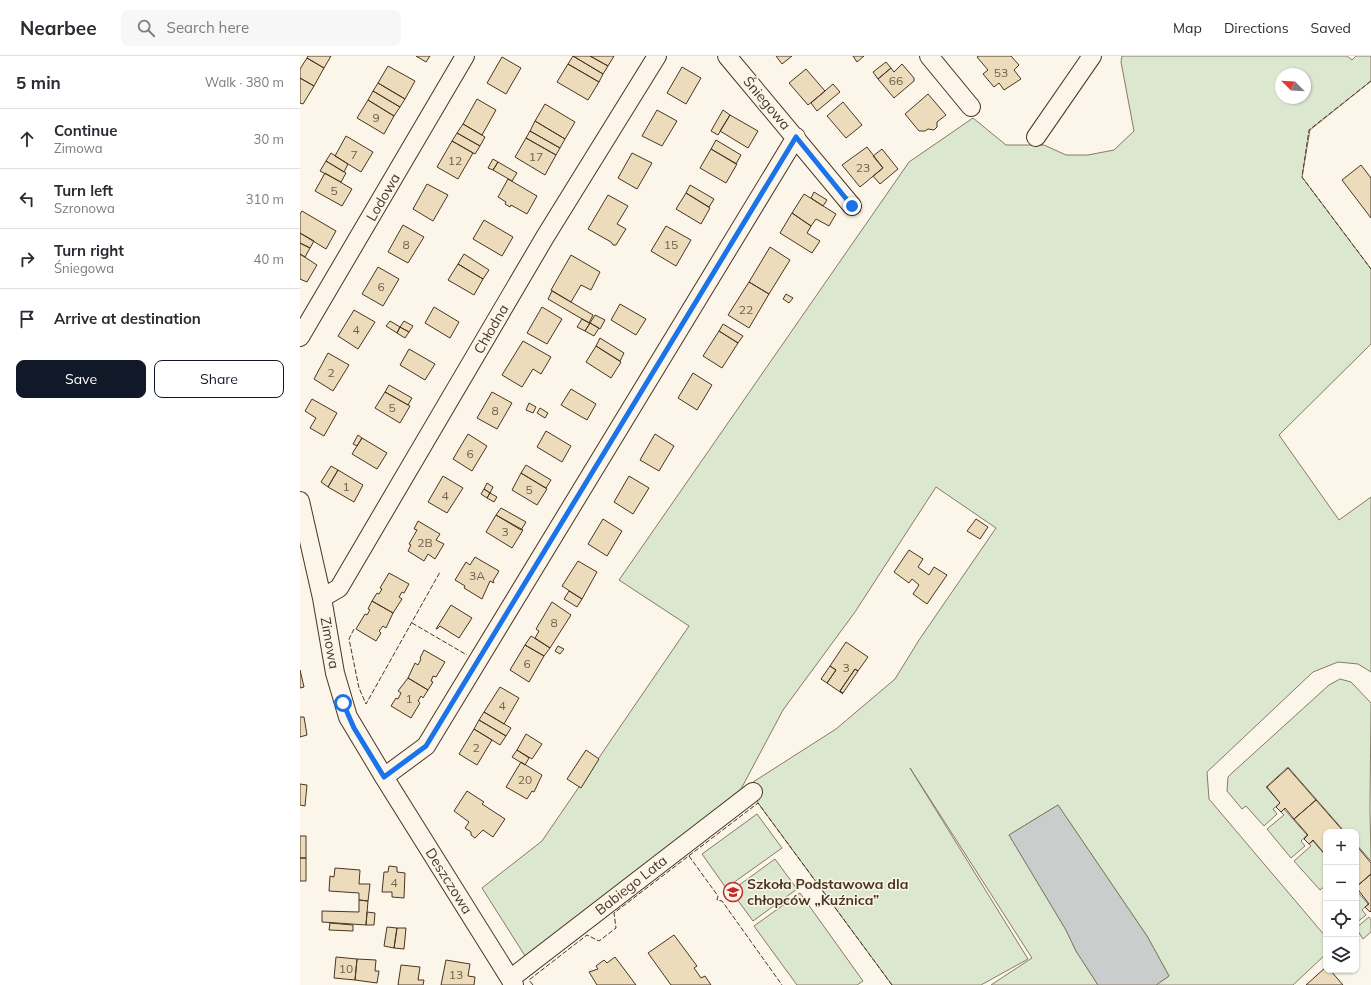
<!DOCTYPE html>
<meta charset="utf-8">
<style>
:root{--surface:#fff;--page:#f7f7f7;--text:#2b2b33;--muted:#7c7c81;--line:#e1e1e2;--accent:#111827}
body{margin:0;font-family:Mulish,sans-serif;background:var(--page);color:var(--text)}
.controls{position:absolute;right:12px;bottom:12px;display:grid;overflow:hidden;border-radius:8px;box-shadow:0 1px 3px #0004}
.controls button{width:36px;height:36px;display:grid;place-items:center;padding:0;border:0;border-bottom:1px solid var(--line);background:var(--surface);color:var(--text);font:20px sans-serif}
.compass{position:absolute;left:975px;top:12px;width:36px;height:36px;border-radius:50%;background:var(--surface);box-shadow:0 1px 3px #0004;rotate:294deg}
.stop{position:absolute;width:12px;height:12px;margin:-9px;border:3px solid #1a73e8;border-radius:50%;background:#fff}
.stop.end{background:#1a73e8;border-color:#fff;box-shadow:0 1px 4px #0008}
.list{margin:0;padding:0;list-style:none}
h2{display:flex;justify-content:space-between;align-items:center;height:52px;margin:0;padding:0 16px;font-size:17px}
h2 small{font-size:13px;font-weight:400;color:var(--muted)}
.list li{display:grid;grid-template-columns:26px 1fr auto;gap:12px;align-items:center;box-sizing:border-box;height:60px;padding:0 16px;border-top:1px solid var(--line)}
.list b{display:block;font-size:15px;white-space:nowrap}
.list p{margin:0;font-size:13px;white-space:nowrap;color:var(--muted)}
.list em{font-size:13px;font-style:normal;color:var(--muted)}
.actions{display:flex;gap:8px;padding:12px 16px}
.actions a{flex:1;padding:9px 0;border:1px solid var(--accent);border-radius:8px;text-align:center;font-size:14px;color:var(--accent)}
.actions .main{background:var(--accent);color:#fff}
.icon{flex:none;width:22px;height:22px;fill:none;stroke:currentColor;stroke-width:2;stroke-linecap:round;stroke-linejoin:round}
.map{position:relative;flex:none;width:1071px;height:929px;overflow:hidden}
header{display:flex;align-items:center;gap:24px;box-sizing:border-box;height:56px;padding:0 20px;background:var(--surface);border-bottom:1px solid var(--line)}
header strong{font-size:19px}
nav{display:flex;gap:22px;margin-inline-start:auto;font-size:14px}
.search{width:280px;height:36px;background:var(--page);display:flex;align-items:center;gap:10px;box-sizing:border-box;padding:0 14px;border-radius:8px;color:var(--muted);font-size:15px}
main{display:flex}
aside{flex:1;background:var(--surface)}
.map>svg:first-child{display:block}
</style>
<header>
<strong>Nearbee</strong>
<div class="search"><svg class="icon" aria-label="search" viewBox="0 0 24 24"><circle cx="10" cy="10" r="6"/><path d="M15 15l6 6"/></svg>Search here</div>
<nav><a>Map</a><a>Directions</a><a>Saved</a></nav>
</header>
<main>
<aside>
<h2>5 min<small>Walk · 380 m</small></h2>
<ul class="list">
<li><svg class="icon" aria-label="ahead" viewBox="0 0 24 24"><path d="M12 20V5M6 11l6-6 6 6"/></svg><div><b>Continue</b><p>Zimowa</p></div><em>30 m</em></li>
<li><svg class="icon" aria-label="left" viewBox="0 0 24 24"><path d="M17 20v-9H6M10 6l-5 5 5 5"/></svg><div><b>Turn left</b><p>Szronowa</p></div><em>310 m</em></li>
<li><svg class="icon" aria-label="right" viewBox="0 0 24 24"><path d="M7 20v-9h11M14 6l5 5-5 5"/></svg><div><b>Turn right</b><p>Śniegowa</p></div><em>40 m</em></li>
<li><svg class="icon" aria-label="arrive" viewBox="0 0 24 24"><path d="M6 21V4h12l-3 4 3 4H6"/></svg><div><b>Arrive at destination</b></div></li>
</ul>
<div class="actions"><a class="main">Save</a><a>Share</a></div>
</aside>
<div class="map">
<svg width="1071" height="929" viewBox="0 0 1071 929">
<rect width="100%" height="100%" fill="#fbf6e9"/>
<path fill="#dce7d0" stroke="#887966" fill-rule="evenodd" d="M822 0H1047L1052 4 1056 0H1071V25L1010 74 1002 121 1071 213V288L979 379 1039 464 1071 441V616L1058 608 1038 606 1013 616 907 716 909 743 1026 881V898L993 929H856L869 920 847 880 758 749 709 779 766 874 776 895 798 929H691L732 902 610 712 728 903 681 929H592L458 747 450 728 536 673 595 623 619 584 696 472 636 431 555 556 483 654 441 733 227 903 182 832 242 785 389 570 319 524 609 106 673 62 706 89H744L766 99H788L814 94 834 75 821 6ZM981 18H1005V42H981Z
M1040 623 1051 626 1071 647 1070 753 1071 805 1056 788V776H1045L988 711 966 731 980 747 973 753 977 758 964 770 946 750 942 753 927 735 928 721 932 717 1029 629Z
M984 753 1007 779 1001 785 1005 790 991 802 967 773 984 759 981 756Z
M457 758 482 792 426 832 402 798Z
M1013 785 1026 800V829L1020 834 994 805 1011 790 1009 788Z
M475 803 497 833 453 865 431 835Z
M1056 834 1068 848 1062 854 1066 859 1056 867Z
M500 837 563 925 557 929H497L454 870Z
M1069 861 1071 864V876L1063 883 1056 872Z"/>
<path fill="#c9cecd" stroke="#887966" d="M758 749 847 880 869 920 856 929H798L776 895 766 874 709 779Z"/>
<path fill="#ecdcbc" stroke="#4a3520" d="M8 0H31L24 12 7 2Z
M116 0H130L126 6Z
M273 0H290L308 10 303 18Z
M273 0 303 18 299 26 268 8Z
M290 0H314L308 10Z
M476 0H492L482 8Z
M553 0H564L557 6Z
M679 0H711L719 9 714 14 721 23 704 34 699 27 694 31 683 18 688 14 677 1Z
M202 1 221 12 206 38 187 27Z
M7 2 24 12 14 30 0 22V13Z
M586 6 591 12 578 23 573 16Z
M268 8 299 26 288 44 257 26Z
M602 8 614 22V25L594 42 578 23 591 12 594 16Z
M88 10 115 25 105 43 78 27Z
M382 11 401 22 386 48 367 37Z
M506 13 525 35 508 49 489 27Z
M0 22 14 30 3 48 0 47Z
M78 27 105 43 100 51 73 35Z
M533 28 540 36 517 55 511 47Z
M73 35 100 51 94 60 68 44Z
M628 38 646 59 637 66V71L634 74 628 73 625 75H619L605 58Z
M177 43 196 54 182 79 163 68Z
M68 44 94 60 84 78 57 62Z
M543 46 562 69 546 82 527 60Z
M245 48 275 66 265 83 235 65Z
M357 54 377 65 362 90 342 80Z
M423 54 430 59 418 79 411 75Z
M430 59 458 75 448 92 420 75Z
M235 65 265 83 260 92 230 75Z
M163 68 185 81 180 90 157 77Z
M230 75 260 92 256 99 226 82Z
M157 77 180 90 175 98 152 85Z
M46 80 73 96 61 116 35 100Z
M226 82 256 99 245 119 215 101Z
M416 84 441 99 436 108 411 93Z
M152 85 173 97 158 123 137 111Z
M567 91 583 112 560 131 542 109Z
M411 93 437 108 426 127 400 112Z
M582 93 598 113 580 128 573 120 583 112 573 100Z
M31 97 48 108 44 116 26 105Z
M332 97 352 107 337 133 318 122Z
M193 103 198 106 193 114 188 112Z
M26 105 46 117 41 126 20 115Z
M198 106 217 117 212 125 193 114Z
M1061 109 1071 122V162L1042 124Z
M25 117 52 133 42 150 15 135Z
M208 123 237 140 227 158 211 149 210 151 205 148 206 146 198 141Z
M127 128 148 139 133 165 113 153Z
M390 129 414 143 409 151 386 137Z
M514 136 527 144 523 150 511 142Z
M386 137 410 152 401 168 376 153Z
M504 138 536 158 529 170 516 163 511 170 492 157Z
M308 139 328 150 317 168 326 173 316 189H313L311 186 288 173Z
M2 155 36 175 26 193 0 177V158Z
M492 157 511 170 507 177 520 185 512 197 480 177Z
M184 164 213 181 202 200 173 183Z
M103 169 124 181 108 207 88 196Z
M366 170 391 184 376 210 351 195Z
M0 177 14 185 10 192 0 187Z
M0 187 10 192 5 201 0 198Z
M470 191 490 204 469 238 449 226Z
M0 198 17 209 7 226 0 223Z
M164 198 189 214 183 223 158 208Z
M271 199 300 216 291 234 281 229 271 246 251 234Z
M158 208 183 223 174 239 148 224Z
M78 211 99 223 83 250 62 238Z
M449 226 469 238 449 272 428 259Z
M252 235 293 259 289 267 248 243Z
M486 238 493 242 489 247 483 243Z
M320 248 346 263 336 279 311 264Z
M134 251 159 266 150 282 125 267Z
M242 251 262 263 247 288 227 277Z
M54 254 75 266 58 293 38 280Z
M295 259 305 264 300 273 290 267Z
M282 263 290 267 285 275 277 271Z
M90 265 100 271 97 277 86 270Z
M104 265 113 270 109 276 100 271Z
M290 267 299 272 294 280 285 275Z
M423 268 443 280 438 287 419 275Z
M100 271 109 276 105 282 97 277Z
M419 275 438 287 422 312 403 300Z
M300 282 324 297 320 305 296 290Z
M223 285 251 301 241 318 233 313 222 331 202 319Z
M296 290 321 306 311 322 286 306Z
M109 293 135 308 125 324 100 309Z
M28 297 49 309 33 335 14 323Z
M393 317 412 329 397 354 378 342Z
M89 329 112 342 108 349 85 336Z
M271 333 296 348 287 364 261 349Z
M85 336 110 350 100 367 75 352Z
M192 336 212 347 197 373 177 362Z
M12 343 37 357 24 380 10 372 16 362 5 355Z
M229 347 236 351 233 357 226 354Z
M240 352 248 357 245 362 237 357Z
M246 375 271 390 262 406 237 391Z
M168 378 187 390 172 415 153 403Z
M355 378 374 390 359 415 340 404Z
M58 379 62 382 57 390 53 388Z
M62 382 87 397 77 413 52 398Z
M226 409 251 424 246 432 221 417Z
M31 410 38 414 28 431 21 426Z
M38 414 63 429 54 446 28 431Z
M221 417 247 433 237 449 212 434Z
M143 420 163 432 147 457 128 446Z
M329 420 349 432 333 458 314 446Z
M187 427 193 431 190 437 184 433Z
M184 433 190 437 187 442 181 438Z
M190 437 197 441 194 446 187 442Z
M201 452 226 466 221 474 196 459Z
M196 459 223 474 212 492 186 476Z
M303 463 322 475 307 500 288 488Z
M676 463 688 471 680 483 667 475Z
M118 465 140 478 136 484 144 488 135 503 128 498 124 505 108 495 111 489 109 488 117 474 114 473Z
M609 494 623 503 618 511 629 519 634 511 647 519 627 548 613 538 619 529 612 523 609 527 594 516Z
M175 501 199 515 193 525 194 527 190 525 182 543 164 532 165 530 155 524 166 506 170 509Z
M278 505 297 516 282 543 262 530Z
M89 517 109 528 104 537 102 536 99 541 102 543 93 557 72 545 77 537 79 538 82 533 80 532Z
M269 535 282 543 277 551 264 543Z
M72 545 93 557 86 572 83 570 79 575 81 577 76 585 56 573 65 558 67 559 70 554 68 553Z
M252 546 271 559 250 592 235 582 239 575 236 573Z
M151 549 172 562 159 582 140 570 137 573H136Z
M231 580 250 592 244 600 225 589Z
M546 586 568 601 558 615 555 613 540 635 543 638 527 627 536 614 530 610Z
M225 589 244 600 229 626 210 614Z
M258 590 264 593 260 598 255 595Z
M124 594 145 606 136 621 133 620 131 625 133 626 128 634 108 622 115 607 118 609 121 603 120 602Z
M530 610 536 614 527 627 521 623Z
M555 613 558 615 543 637 540 635Z
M0 614 4 631 0 632Z
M108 622 128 634 123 642 121 640 118 645 120 647 111 662 91 650 96 642 98 643 101 637 98 635Z
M200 631 219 642 204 668 184 656Z
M184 656 211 672 206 680 179 664Z
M0 661H4L7 679 0 681Z
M179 664 206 680 200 689 174 673Z
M174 673 192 684 177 709 159 698Z
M226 678 242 688 232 703 217 694Z
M217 694 229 702 225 709 212 701Z
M286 694 299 703 281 732 267 723Z
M221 706 242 719 234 736 232 735 227 743 206 731Z
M988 712 1016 744 994 763 985 752 981 756 976 751 980 747 967 731Z
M0 728 7 729 5 750 0 749Z
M167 735 184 746 182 748 205 763 193 781 183 774 175 782 171 779V776L165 772 169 766 154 755Z
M1016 744 1044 776H1026V793L1023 796 1013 784 1009 788 1004 783 1008 779 994 763Z
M0 780H6V802H0Z
M1056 789 1071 807V818L1056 831Z
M0 802H6V825H0Z
M89 810 97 811V816L105 817 104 842 92 841V836H82L84 816H88Z
M35 812 60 814 59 828H70L68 845 59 844V837L29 835 30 820 34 821Z
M1071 818V855L1070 856 1065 851 1069 848 1056 831Z
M59 844 68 845 66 869 22 866V855L59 856Z
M67 856 75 857 74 869H66Z
M30 867 53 869V875L29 874Z
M87 871 97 872 94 892 84 890Z
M97 872H106L104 893 94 892Z
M374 879 397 910 394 912 401 922 405 920 411 929H371L348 897Z
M36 901 57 903 55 924 34 922Z
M315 901 336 929H297L289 916 298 913 296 910 304 904 307 907Z
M57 903 76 904 75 915H79L77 927 55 924Z
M146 904 170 908 168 920 175 921 174 929H141Z
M101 909 120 911 118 924H124L123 929H98Z
M1026 911V914H1030L1043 929H1006Z"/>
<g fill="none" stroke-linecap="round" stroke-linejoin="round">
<g stroke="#4a3520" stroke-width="20">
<path id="minor" d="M427 0 552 150
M629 0 671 51
M736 81 792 0
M0 281 165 0
M0 445 22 542 35 617 48 661 84 721 214 929
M22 542 39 532 245 181 357 0
M84 721 126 690 496 81
M210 923 453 736"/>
</g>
<use href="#minor" stroke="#fbf6e9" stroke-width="18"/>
<path stroke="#4a3520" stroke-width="1" stroke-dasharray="5 2" stroke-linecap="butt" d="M1071 25 1009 74 1002 121 1071 213
M112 567 167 599
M54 573 49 583 59 632 66 648 140 516
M389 800 418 840 417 844 422 845 482 929
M233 929 229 924 287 879 299 885 316 872 314 857 458 747 592 929"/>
</g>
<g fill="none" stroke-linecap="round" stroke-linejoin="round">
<path stroke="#1a73e8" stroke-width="5" d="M43 647 54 672 84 721 126 690 496 81 552 150"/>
</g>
<defs>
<g id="school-ring" transform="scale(1)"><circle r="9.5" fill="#fbf6e9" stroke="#c62828" stroke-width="1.5"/><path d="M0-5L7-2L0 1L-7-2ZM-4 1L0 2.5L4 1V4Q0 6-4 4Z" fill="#c62828"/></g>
</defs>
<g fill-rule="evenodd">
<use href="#school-ring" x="433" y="836"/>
</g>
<g text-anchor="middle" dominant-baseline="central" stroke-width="3" stroke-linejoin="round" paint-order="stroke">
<g font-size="12" fill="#725f47">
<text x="701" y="16">53</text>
<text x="596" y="24">66</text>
<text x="76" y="61">9</text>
<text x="54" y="98">7</text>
<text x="236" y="100">17</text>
<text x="155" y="104">12</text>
<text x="563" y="111">23</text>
<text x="34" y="134">5</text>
<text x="106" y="188">8</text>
<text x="371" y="188">15</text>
<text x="81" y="230">6</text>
<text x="446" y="253">22</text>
<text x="56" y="273">4</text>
<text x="31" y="316">2</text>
<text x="92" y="351">5</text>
<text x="195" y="354">8</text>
<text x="170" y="397">6</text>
<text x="46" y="430">1</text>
<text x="229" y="433">5</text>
<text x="145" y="439">4</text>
<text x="205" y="475">3</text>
<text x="125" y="486">2B</text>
<text x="177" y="519">3A</text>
<text x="254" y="566">8</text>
<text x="227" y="607">6</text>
<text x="546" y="611">3</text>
<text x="109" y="642">1</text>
<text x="202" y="649">4</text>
<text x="176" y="691">2</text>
<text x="225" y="723">20</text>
<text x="94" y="826">4</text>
<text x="46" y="912">10</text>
<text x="156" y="918">13</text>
</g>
<g font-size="14" fill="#4a3520" stroke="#fbf6e9">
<text transform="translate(467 47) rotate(50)">Śniegowa</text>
<text transform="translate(83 141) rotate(-60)">Lodowa</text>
<text transform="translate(191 273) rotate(-60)">Chłodna</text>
<text transform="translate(30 587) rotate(80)">Zimowa</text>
<text transform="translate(149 825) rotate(58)">Deszczowa</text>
<text transform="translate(331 829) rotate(-38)">Babiego Lata</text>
</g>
<g font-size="14" font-weight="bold" fill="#4a3520" stroke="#fbf6e9" text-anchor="start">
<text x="447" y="828">Szkoła Podstawowa dla<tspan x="447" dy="16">chłopców „Kuźnica”</tspan></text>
</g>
</g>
</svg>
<div class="controls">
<button>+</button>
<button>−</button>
<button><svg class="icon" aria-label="locate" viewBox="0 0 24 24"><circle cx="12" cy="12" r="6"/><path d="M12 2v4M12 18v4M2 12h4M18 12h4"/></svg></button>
<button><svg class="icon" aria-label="layers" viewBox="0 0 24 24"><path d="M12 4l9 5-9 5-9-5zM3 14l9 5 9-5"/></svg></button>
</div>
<svg class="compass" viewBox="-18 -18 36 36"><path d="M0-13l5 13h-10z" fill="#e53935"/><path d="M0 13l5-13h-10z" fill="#7c7c81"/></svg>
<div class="stop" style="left:43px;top:647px"></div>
<div class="stop end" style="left:552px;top:150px"></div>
</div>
</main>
